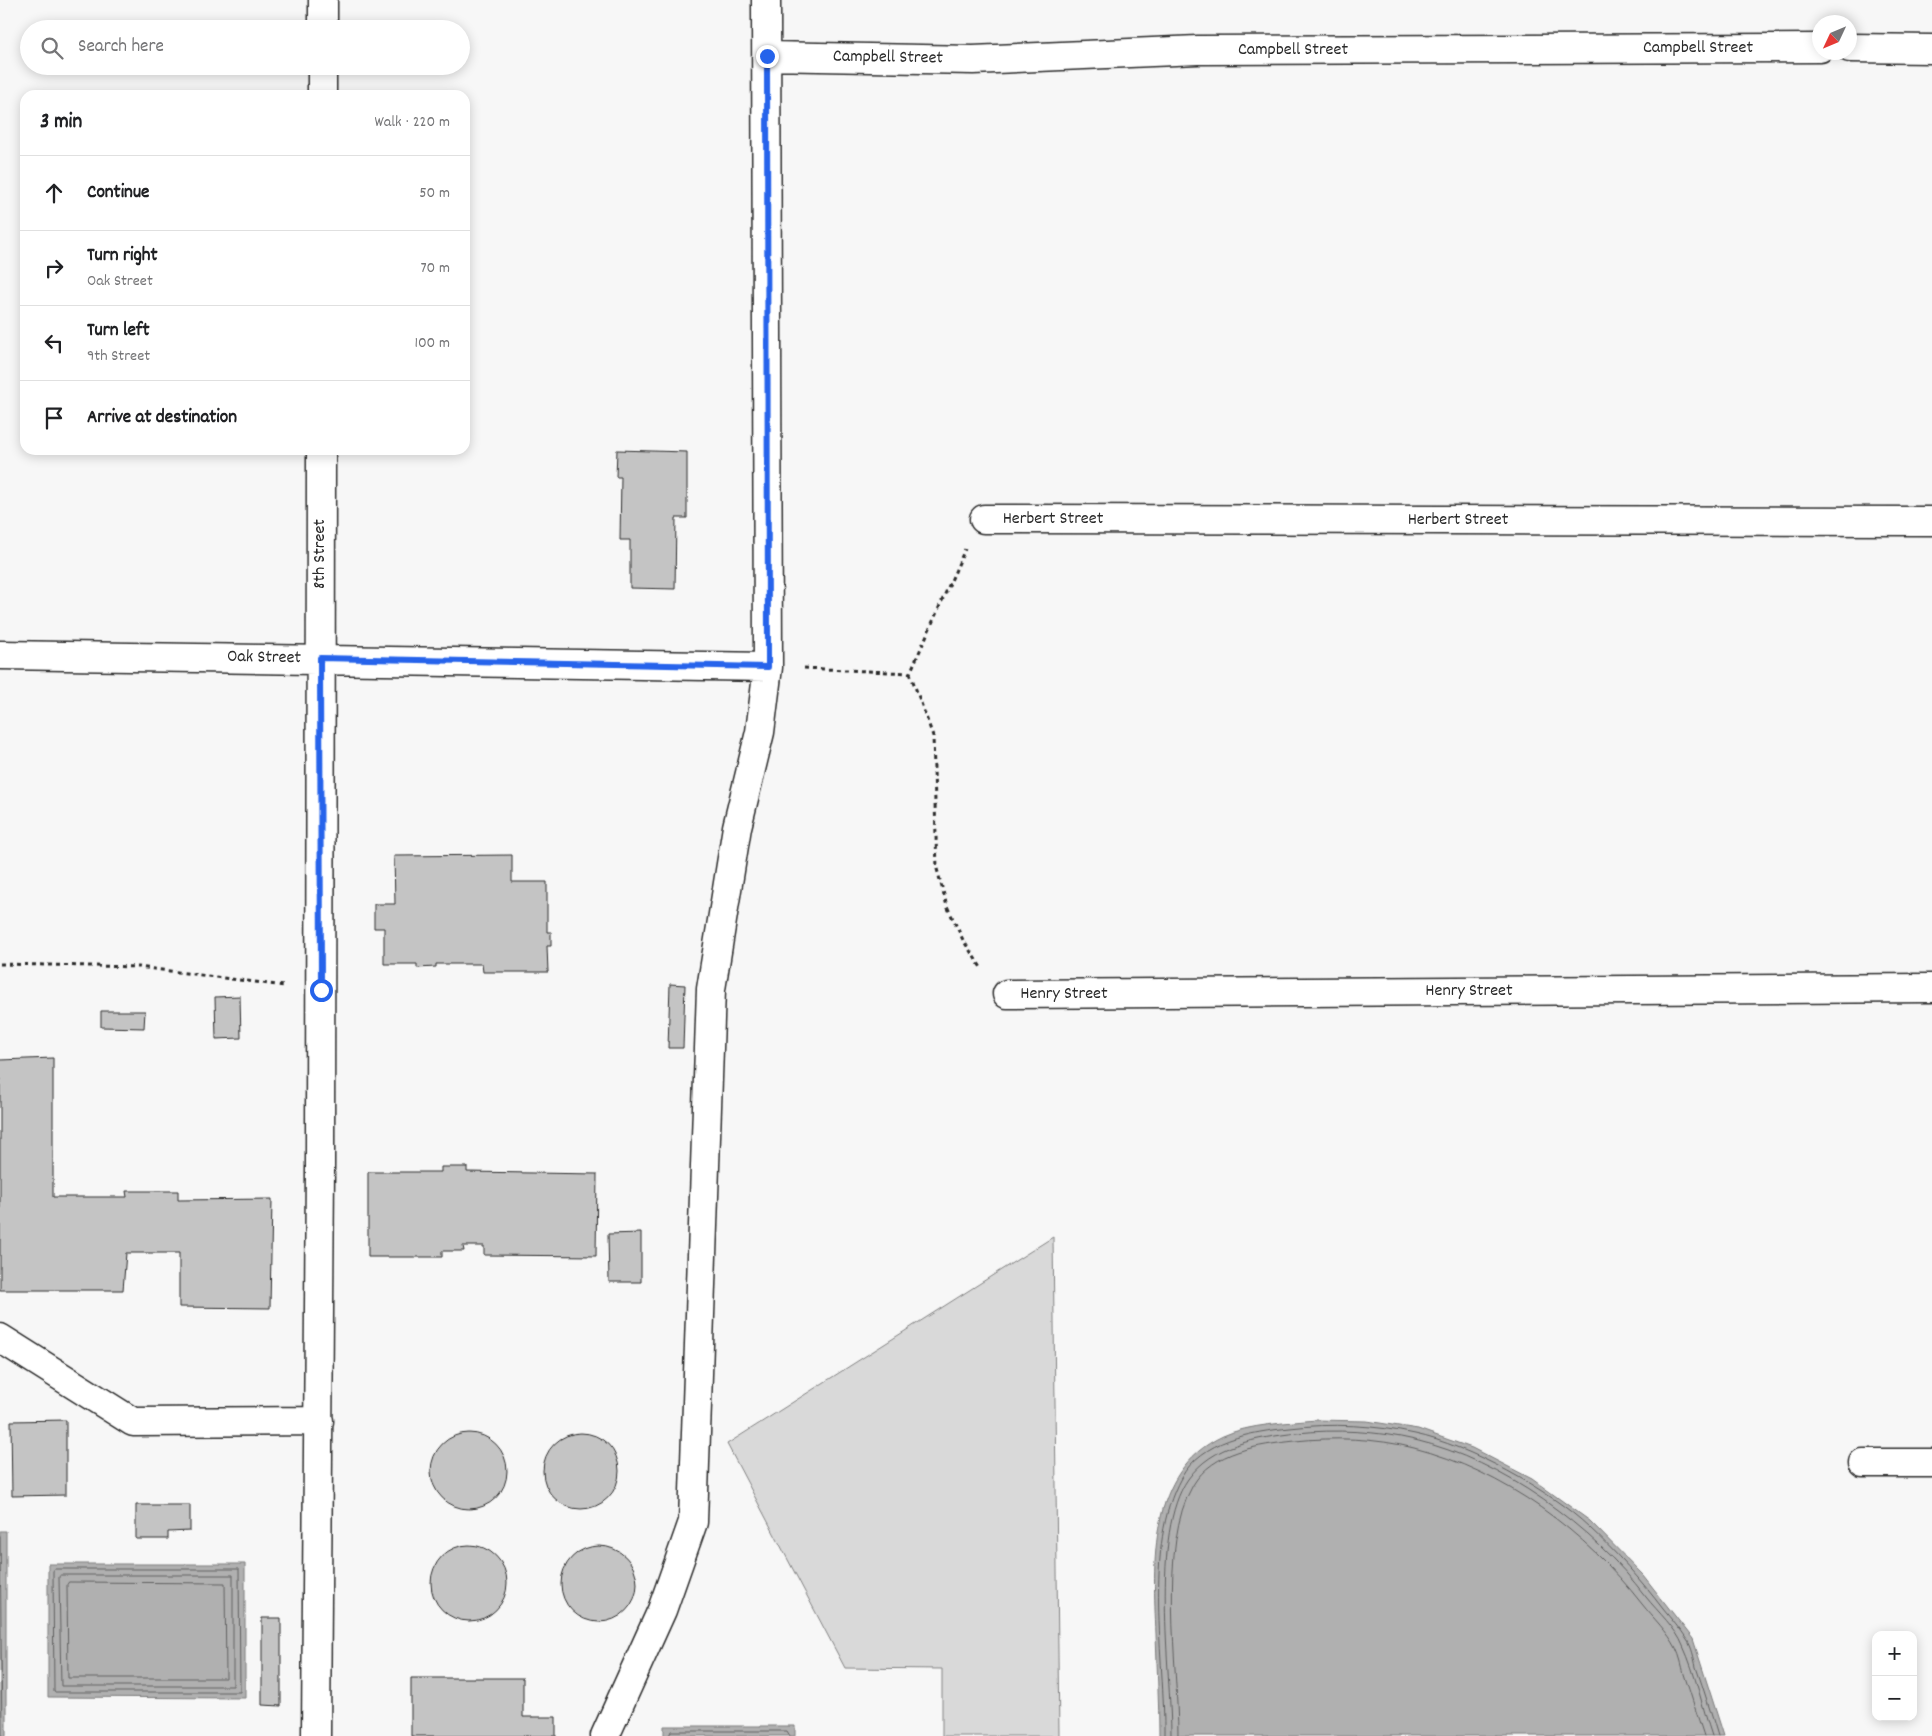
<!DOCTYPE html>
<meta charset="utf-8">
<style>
:root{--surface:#fff;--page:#f2f2f2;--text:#202124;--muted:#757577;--line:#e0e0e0}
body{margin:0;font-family:Dekko,sans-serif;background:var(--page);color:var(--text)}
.controls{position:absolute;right:15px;bottom:15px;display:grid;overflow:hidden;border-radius:10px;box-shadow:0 2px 12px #0003}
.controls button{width:45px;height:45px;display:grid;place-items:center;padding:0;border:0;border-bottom:1px solid var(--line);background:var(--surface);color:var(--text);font:25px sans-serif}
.compass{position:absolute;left:1812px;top:15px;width:45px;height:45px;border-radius:50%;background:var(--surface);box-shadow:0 2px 12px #0003;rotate:226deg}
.stop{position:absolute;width:15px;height:15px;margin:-11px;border:4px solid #2563eb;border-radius:50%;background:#fff}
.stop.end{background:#2563eb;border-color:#fff;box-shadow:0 1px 5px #0008}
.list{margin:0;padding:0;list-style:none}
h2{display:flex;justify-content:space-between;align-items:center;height:65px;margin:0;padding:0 20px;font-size:21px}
h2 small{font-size:16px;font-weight:400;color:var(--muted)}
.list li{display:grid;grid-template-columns:32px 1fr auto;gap:15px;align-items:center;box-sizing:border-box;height:75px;padding:0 20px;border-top:1px solid var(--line)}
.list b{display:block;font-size:19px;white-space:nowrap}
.list p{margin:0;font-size:16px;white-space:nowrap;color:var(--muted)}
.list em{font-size:16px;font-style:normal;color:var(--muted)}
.icon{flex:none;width:28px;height:28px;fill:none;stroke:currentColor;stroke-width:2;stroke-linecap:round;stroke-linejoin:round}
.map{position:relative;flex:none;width:1932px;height:1736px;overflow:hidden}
.search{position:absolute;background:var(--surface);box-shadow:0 2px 12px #0003;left:20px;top:20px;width:450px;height:55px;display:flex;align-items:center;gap:12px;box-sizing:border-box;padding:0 18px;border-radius:28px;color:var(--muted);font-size:19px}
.panel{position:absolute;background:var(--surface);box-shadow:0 2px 12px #0003;left:20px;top:90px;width:450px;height:365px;border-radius:15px}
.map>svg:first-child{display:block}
</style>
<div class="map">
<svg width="1932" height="1736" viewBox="0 0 1932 1736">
<rect width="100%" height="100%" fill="#f7f7f7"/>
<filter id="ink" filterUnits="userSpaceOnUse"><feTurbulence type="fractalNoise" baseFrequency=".02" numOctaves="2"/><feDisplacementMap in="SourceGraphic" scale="10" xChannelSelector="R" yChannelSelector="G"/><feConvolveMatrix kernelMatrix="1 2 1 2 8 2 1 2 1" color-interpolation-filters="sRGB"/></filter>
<g filter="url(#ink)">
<path fill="#d9d9d9" stroke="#828282" d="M1053 1237 1059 1736H942V1669L845 1668 727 1444Z"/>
<path fill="#b0b0b0" stroke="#7b7b7b" d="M1316 1420 1367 1421 1418 1429 1472 1448 1532 1479 1590 1521 1643 1575 1693 1639 1724 1736H1159C1159 1702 1157 1668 1156 1634 1153 1564 1147 1471 1223 1436 1249 1424 1287 1423 1316 1420Z
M0 1531H6V1736H0Z
M48 1564H245V1698L48 1697Z
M664 1726H795V1736H664Z"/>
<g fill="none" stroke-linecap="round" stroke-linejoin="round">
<path stroke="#606060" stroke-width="1" d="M0 1536 2 1736
M55 1569H239L240 1692H54L53 1571Z
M61 1575H233V1686H61L59 1577Z
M69 1582 225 1583 226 1678H68L67 1585Z
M669 1736 671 1731H787L790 1736
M1164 1736C1165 1659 1143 1547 1181 1478 1202 1440 1251 1432 1290 1428 1332 1423 1375 1425 1415 1434 1468 1445 1550 1490 1589 1527 1616 1552 1641 1580 1663 1609 1671 1619 1680 1629 1687 1640 1692 1647 1694 1658 1696 1667 1704 1690 1711 1713 1718 1736
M1171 1736C1171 1670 1150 1533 1188 1479 1213 1444 1257 1438 1297 1433 1336 1429 1377 1431 1415 1440 1503 1461 1592 1526 1646 1597 1658 1612 1676 1628 1683 1646 1696 1674 1702 1707 1712 1736
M1178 1736C1178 1666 1158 1545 1193 1485 1213 1451 1259 1445 1295 1441 1333 1437 1376 1438 1414 1448 1504 1471 1586 1532 1642 1604 1653 1618 1668 1632 1676 1648 1680 1656 1682 1666 1684 1674 1691 1695 1697 1715 1704 1736"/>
</g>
<path fill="#c4c4c4" stroke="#2b2b2b" d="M617 450 687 452V518H676L675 589 630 588V540H620L621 477H616Z
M512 855V882H547V932H551V946H547L548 972H483L482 964H436V967L417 968V964H384V928H374V904H395L394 856Z
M670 984 685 985 683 1048H668Z
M240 996 241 1038 216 1039 215 997Z
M101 1011H145L144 1028 101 1027Z
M53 1058V1197H127L126 1191H178V1200L272 1199 270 1308 179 1307V1253H126L123 1290H0V1060Z
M441 1167H467V1172L597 1174 596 1256 484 1255V1246H463L464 1251H442V1257H368V1172H441Z
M641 1233V1282H609L608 1234Z
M66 1420V1495L12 1496 11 1421Z
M543 1471a38 38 0 1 1 76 0a38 38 0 1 1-76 0Z
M431 1471a38 38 0 1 1 76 0a38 38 0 1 1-76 0Z
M136 1505H190V1531L168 1532V1539H136Z
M431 1583a38 38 0 1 1 76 0a38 38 0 1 1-76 0Z
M561 1584a38 38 0 1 1 76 0a38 38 0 1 1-76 0Z
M262 1618H281V1706L262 1705Z
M411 1678H523V1717H556V1736H411Z"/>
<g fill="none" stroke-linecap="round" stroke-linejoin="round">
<g stroke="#2b2b2b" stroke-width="31">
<path id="minor" d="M323 29V0
M1850 48 1932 49
M767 56 973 60 1198 50 1820 48
M322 95V66
M984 519 1932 521
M0 655 768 667
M1007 994 1932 988
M0 1338 133 1422 319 1421
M1863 1463H1932
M316 1736 320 1166 321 450
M605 1736 662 1610 693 1522 711 989 737 827 760 732 768 667 766 0"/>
</g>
<path stroke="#2b2b2b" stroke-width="3" stroke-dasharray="4 4" stroke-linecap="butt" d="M804 668 910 673 965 549
M910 673 933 736 937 869 947 906 963 940 982 969
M0 964 139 967 285 986"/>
<use href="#minor" stroke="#fff" stroke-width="28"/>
</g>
</g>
<g fill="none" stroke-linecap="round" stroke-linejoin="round" filter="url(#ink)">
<path stroke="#2563eb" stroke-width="6" d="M321 990 320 658 768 667 767 56"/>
</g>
<g text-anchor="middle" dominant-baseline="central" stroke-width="5" stroke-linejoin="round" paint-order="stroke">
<g font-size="18" fill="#2b2b2b" stroke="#fff">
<text x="1698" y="48">Campbell Street</text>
<text x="1293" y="50">Campbell Street</text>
<text transform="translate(888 58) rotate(1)">Campbell Street</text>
<text x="1053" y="519">Herbert Street</text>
<text x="1458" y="520">Herbert Street</text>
<text transform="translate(320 554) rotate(-90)">8th Street</text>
<text transform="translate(264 658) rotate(1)">Oak Street</text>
<text x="1469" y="991">Henry Street</text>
<text x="1064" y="994">Henry Street</text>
</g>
</g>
</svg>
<div class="controls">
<button>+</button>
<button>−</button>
</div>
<svg class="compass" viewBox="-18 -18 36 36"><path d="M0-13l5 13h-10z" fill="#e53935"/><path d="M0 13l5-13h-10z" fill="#757577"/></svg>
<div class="stop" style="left:321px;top:990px"></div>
<div class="stop end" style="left:767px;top:56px"></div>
<div class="search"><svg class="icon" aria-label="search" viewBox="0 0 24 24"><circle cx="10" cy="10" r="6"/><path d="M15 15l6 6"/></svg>Search here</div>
<section class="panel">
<h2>3 min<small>Walk · 220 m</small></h2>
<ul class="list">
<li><svg class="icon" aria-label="ahead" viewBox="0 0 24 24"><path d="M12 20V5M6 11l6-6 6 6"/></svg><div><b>Continue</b></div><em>50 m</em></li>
<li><svg class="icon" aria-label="right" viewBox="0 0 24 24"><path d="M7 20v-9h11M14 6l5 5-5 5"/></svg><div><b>Turn right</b><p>Oak Street</p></div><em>70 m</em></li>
<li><svg class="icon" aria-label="left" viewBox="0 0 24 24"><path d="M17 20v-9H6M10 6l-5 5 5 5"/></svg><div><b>Turn left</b><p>9th Street</p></div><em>100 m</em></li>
<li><svg class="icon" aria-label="arrive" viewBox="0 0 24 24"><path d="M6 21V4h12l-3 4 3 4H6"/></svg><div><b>Arrive at destination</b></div></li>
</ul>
</section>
</div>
